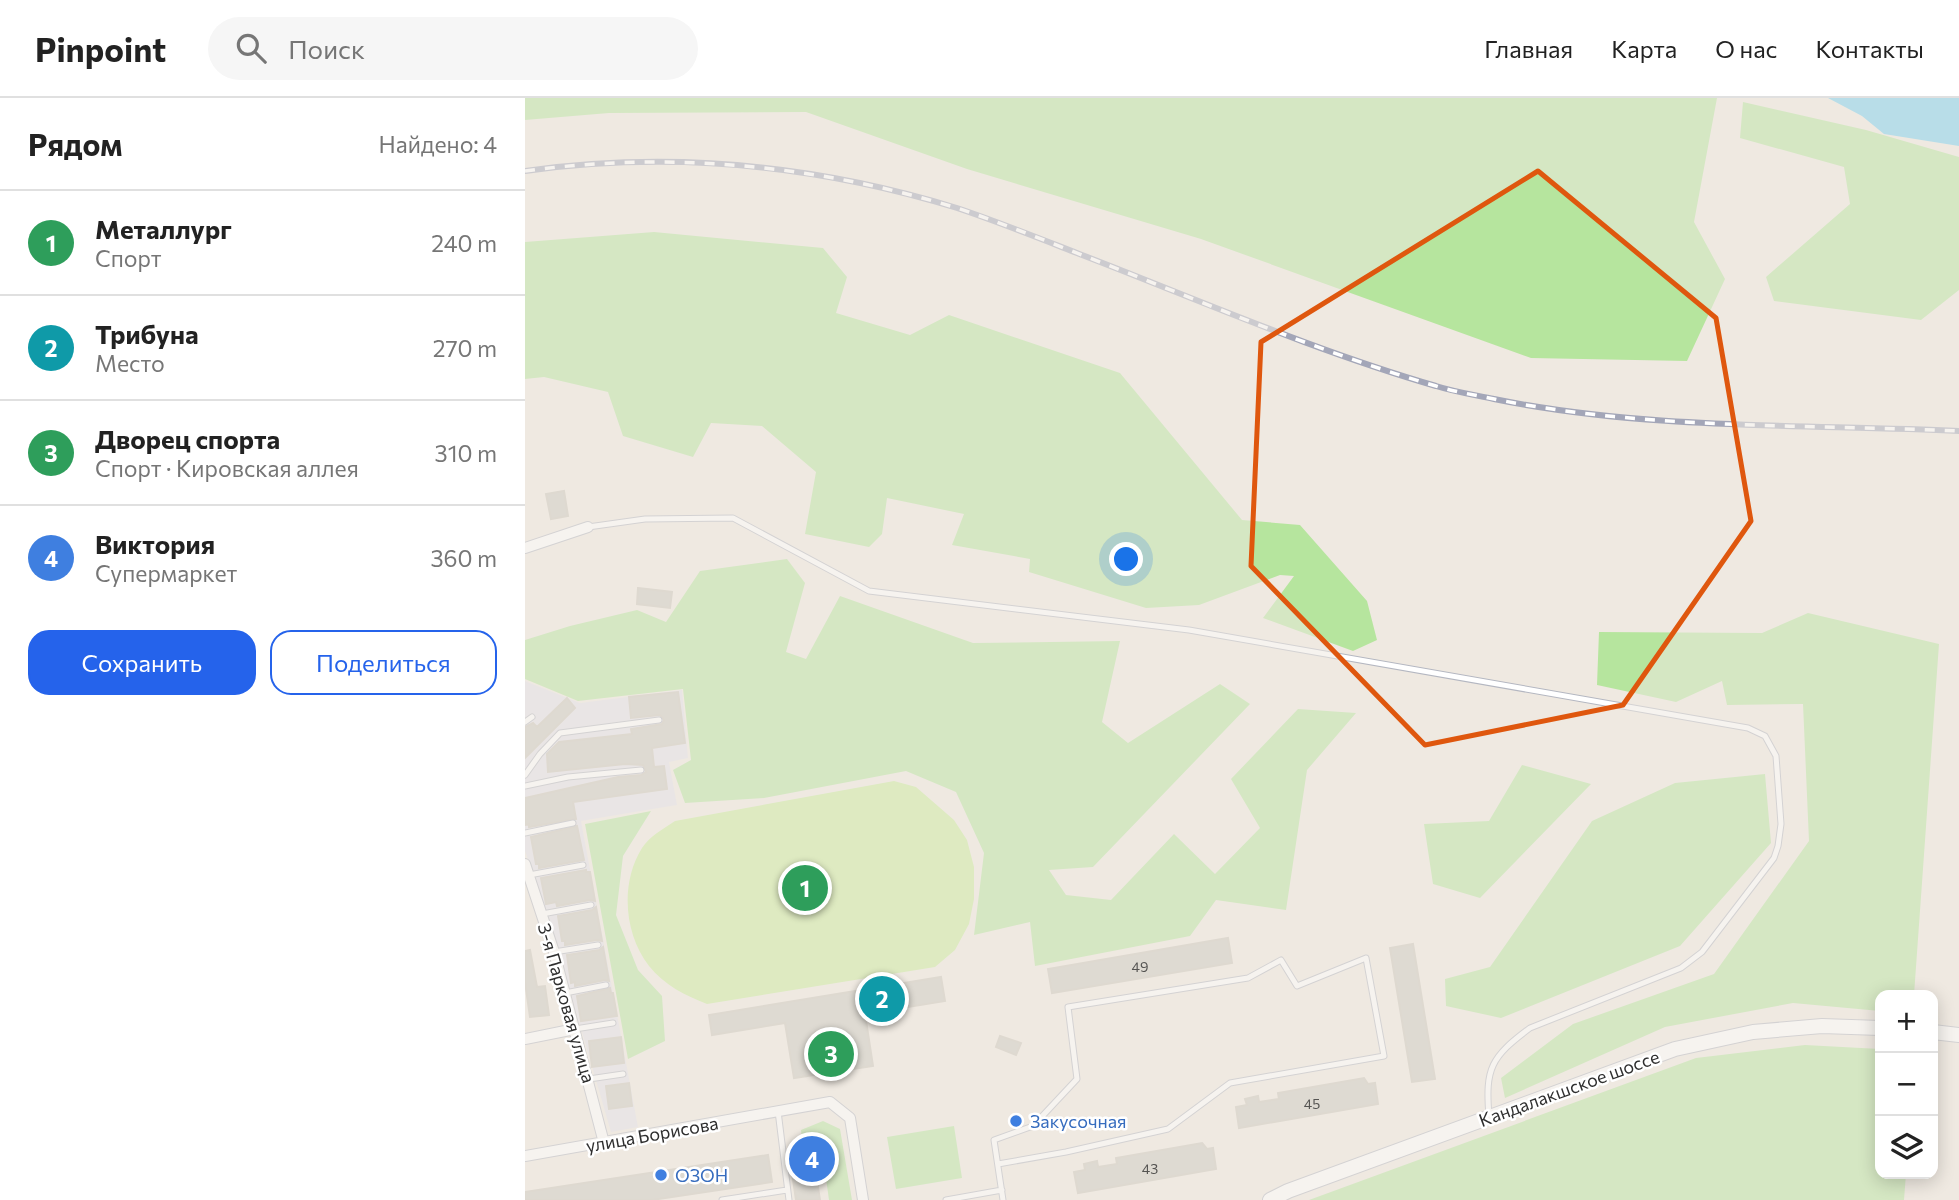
<!DOCTYPE html>
<html lang="ru">
<meta charset="utf-8">
<style>
:root{--surface:#fff;--page:#f6f6f6;--text:#222;--muted:#767676;--line:#e0e0e0;--accent:#2563eb}
body{margin:0;font-family:Commissioner,sans-serif;background:var(--page);color:var(--text)}
.controls{position:absolute;right:21px;bottom:21px;display:grid;overflow:hidden;border-radius:14px;box-shadow:0 4px 18px #0003}
.controls button{width:63px;height:63px;display:grid;place-items:center;padding:0;border:0;border-bottom:2px solid var(--line);background:var(--surface);color:var(--text);font:35px sans-serif}
.you{position:absolute;left:602px;top:462px;width:24px;height:24px;margin:-18px;border:5px solid #fff;border-radius:50%;background:#1a73e8;box-shadow:0 0 0 10px #1a73e833}
.badge{display:grid;place-items:center;width:46px;height:46px;border-radius:50%;background:var(--accent);color:#fff;font-size:23px;font-weight:700}
.pin{position:absolute;translate:-50% -50%;border:4px solid #fff;box-shadow:0 2px 7px #0006}
.list{margin:0;padding:0;list-style:none}
h2{display:flex;justify-content:space-between;align-items:center;height:91px;margin:0;padding:0 28px;font-size:30px}
h2 small{font-size:23px;font-weight:400;color:var(--muted)}
.list li{display:grid;grid-template-columns:46px 1fr auto;gap:21px;align-items:center;box-sizing:border-box;height:105px;padding:0 28px;border-top:2px solid var(--line)}
.list b{display:block;font-size:26px;white-space:nowrap}
.list p{margin:0;font-size:23px;white-space:nowrap;color:var(--muted)}
.list em{font-size:23px;font-style:normal;color:var(--muted)}
.actions{display:flex;gap:14px;padding:21px 28px}
.actions a{flex:1;padding:16px 0;border:2px solid var(--accent);border-radius:21px;text-align:center;font-size:24px;color:var(--accent)}
.actions .main{background:var(--accent);color:#fff}
.icon{flex:none;width:38px;height:38px;fill:none;stroke:currentColor;stroke-width:2;stroke-linecap:round;stroke-linejoin:round}
.map{position:relative;flex:none;width:1434px;height:1102px;overflow:hidden}
header{display:flex;align-items:center;gap:42px;box-sizing:border-box;height:98px;padding:0 35px;background:var(--surface);border-bottom:2px solid var(--line)}
header strong{font-size:33px}
nav{display:flex;gap:38px;margin-inline-start:auto;font-size:24px}
.search{width:490px;height:63px;background:var(--page);display:flex;align-items:center;gap:18px;box-sizing:border-box;padding:0 24px;border-radius:38px;color:var(--muted);font-size:26px}
main{display:flex}
aside{flex:1;background:var(--surface)}
.map>svg:first-child{display:block}
</style>
<header>
<strong>Pinpoint</strong>
<div class="search"><svg class="icon" aria-label="search" viewBox="0 0 24 24"><circle cx="10" cy="10" r="6"/><path d="M15 15l6 6"/></svg>Поиск</div>
<nav><a>Главная</a><a>Карта</a><a>О нас</a><a>Контакты</a></nav>
</header>
<main>
<aside>
<h2>Рядом<small>Найдено: 4</small></h2>
<ul class="list">
<li><span class="badge" style="background:#2e9e5b">1</span><div><b>Металлург</b><p>Спорт</p></div><em>240 m</em></li>
<li><span class="badge" style="background:#0f9aa8">2</span><div><b>Трибуна</b><p>Место</p></div><em>270 m</em></li>
<li><span class="badge" style="background:#2e9e5b">3</span><div><b>Дворец спорта</b><p>Спорт · Кировская аллея</p></div><em>310 m</em></li>
<li><span class="badge" style="background:#3f7fe0">4</span><div><b>Виктория</b><p>Супермаркет</p></div><em>360 m</em></li>
</ul>
<div class="actions"><a class="main">Сохранить</a><a>Поделиться</a></div>
</aside>
<div class="map">
<svg width="1434" height="1102" viewBox="0 0 1434 1102">
<rect width="100%" height="100%" fill="#efe9e1"/>
<path fill="#e3e1e8" d="M0 583 55 605 157 592 163 660 144 664 152 707 56 723 113 1029 86 1034 23 817 0 753Z"/>
<path fill="#b6e59e" d="M0 0H1192L1169 124 1200 181 1162 263 1006 260 676 141 442 71 281 14 84 15 0 22Z
M1218 4 1341 32 1434 59V192L1396 222 1249 203 1241 179 1325 106 1319 69 1215 40Z
M129 134 298 150 322 179 311 215 385 237 424 217 595 275 717 422 775 427 842 503 852 542 828 553 738 520 769 478 755 477 674 507 621 510 504 474 505 461 427 447 439 416 362 400 357 436 344 449 280 436 291 374 237 328 186 325 168 359 98 338 83 294 19 279 0 281V144Z
M262 461 280 485 261 554 281 561 315 498 448 545 595 543 577 624 603 645 695 586 725 606 568 769 524 772 541 797 586 802 649 736 690 776 735 730 706 681 773 611 831 615 782 672 761 812 691 802 665 838 510 868 505 824 449 837 459 755 431 694 381 673 239 700 160 705 148 672 166 662 158 591 53 603 0 581V542L45 528 112 512 141 524 175 473Z
M1283 515 1414 546 1389 897H1355V913L1268 905 1140 929 980 1000 976 980 1048 926 1189 876 1284 743 1278 606 1202 607 1197 583 1151 604 1072 587 1074 534 1237 535Z
M997 667 1066 686 955 800 908 786 899 726 964 723Z
M1240 676 1246 745 1155 848 976 920 921 908 920 881 965 869 1067 723 1150 685Z
M126 713 98 758 91 817 113 872 137 898 140 943 103 961 60 726Z
M1280 947 1355 951V1076H1381L1379 1102H784L1171 960Z
M298 1023 315 1031 327 1102H304L297 1052 278 1053 276 1032Z
M429 1028 437 1080 371 1091 362 1039Z"/>
<path fill="#c9ec9a" d="M369 683 391 689 429 722 442 742 449 769V801L444 826 430 852 410 869 182 906C161 898 139 887 124 868 99 836 95 785 117 750 125 738 138 731 150 723Z"/>
<path fill="#75cff0" d="M1303 0H1434V48L1359 36 1337 18Z"/>
<path fill="#cbc7bf" stroke="#cbc5ba" stroke-width="2" d="M39 393 43 418 26 421 21 396Z
M113 490 147 494 145 510 112 506Z
M153 594 160 645 127 650 129 669 139 668 142 691 48 704 51 721 4 729V726L0 727V700L93 679 116 677 121 674 118 667 100 666 23 674 22 656 34 644 107 636 106 631 137 626 139 622 135 617 106 620 104 599Z
M42 600 50 610 0 660V629L8 625 12 629Z
M52 728 59 762 14 770V766H11L6 739Z
M61 772V774H65L70 803 65 802 32 808 31 804 21 806 16 780Z
M71 809 77 843 72 842 40 847V843H37L33 818 67 812Z
M703 840 707 865 527 895 523 871Z
M888 846 910 981 887 984 865 850Z
M78 849 84 883 80 882 50 888V884L46 885 42 857 74 852Z
M5 852 12 889 20 888 24 917 5 919 0 884V853Z
M416 879 420 903 340 916 348 968 269 980 260 925 187 937 184 917Z
M85 890 86 895H88L92 918 56 923 52 898Z
M475 938 496 945 491 957 471 949Z
M96 939 99 965 67 969 64 943Z
M839 980 843 986 850 985 853 1006 714 1030 711 1009 722 1007 720 1001 733 998 734 1004 754 1001 753 995Z
M104 985 107 1008 84 1011 81 988Z
M677 1045 682 1051 688 1050 691 1071 553 1095 549 1074 560 1072 559 1066 572 1063 573 1069 592 1066 591 1060Z
M243 1057 247 1084 127 1102H0V1094Z
M288 1057 295 1102H271L265 1061Z"/>
<g fill="none" stroke-linecap="round" stroke-linejoin="round">
<g stroke="#b4b7c1" stroke-width="7">
<path id="service" d="M63 429 120 421 208 420 344 493 664 532 1223 630 1240 638 1251 658 1256 726 1253 748 1249 760 1177 854 1156 870 1005 930C966 959 960 970 964 1018
M0 624 7 619
M0 677 15 656 35 635 134 622
M0 688 43 679 116 672
M0 735 48 725
M4 777 58 767
M17 816 66 807
M29 854 73 847
M40 895 81 887
M50 931 88 925
M64 981 98 976
M253 1013 264 1102
M473 1066 541 1054 643 1031 705 985 859 958 841 860 772 888 756 862 723 880 543 909 552 981 508 1028 469 1042 478 1102
M197 1102 262 1092
M421 1102 477 1092"/>
</g>
<g stroke="#b4b7c1" stroke-width="12">
<path id="minor" d="M0 450 63 429
M0 766 29 854 79 1045
M0 941 50 931
M0 1058 305 1004 325 1020 338 1102"/>
</g>
<g stroke="#b4b7c1" stroke-width="16">
<path id="secondary" d="M1408 934 1434 937
M745 1102 763 1093 1150 951 1228 934 1297 928 1355 930"/>
</g>
<use href="#service" stroke="#fff" stroke-width="5"/>
<use href="#minor" stroke="#fff" stroke-width="10"/>
<use href="#secondary" stroke="#fff" stroke-width="14"/>
<g stroke="#a3a6b8" stroke-width="6">
<path id="rail" d="M0 73C145 53 292 67 432 110 474 124 516 141 557 157 674 202 790 253 911 288 930 294 950 297 969 301 1122 332 1279 326 1434 333"/>
</g>
<use href="#rail" stroke="#fff" stroke-width="3.5" stroke-dasharray="10" stroke-linecap="butt"/>
</g>
<path d="M0 0H1434V1102H0ZM1013 73 1191 220 1226 423 1098 607 900 647 726 468 736 244Z" fill="#efe9e1" fill-opacity=".55" fill-rule="evenodd"/>
<path fill="none" stroke="#df570e" stroke-width="5" stroke-linejoin="round" d="M1013 73 1191 220 1226 423 1098 607 900 647 726 468 736 244Z"/>
<g fill="#3f7fe0" stroke="#fff" stroke-width="2.5">
<circle cx="491" cy="1023" r="7"/>
<circle cx="136" cy="1077" r="7"/>
</g>
<g text-anchor="middle" dominant-baseline="central" stroke-width="5" stroke-linejoin="round" paint-order="stroke">
<g font-size="14" fill="#555452">
<text x="615" y="868">49</text>
<text x="787" y="1005">45</text>
<text x="625" y="1070">43</text>
</g>
<g font-size="18" fill="#2e2e2e" stroke="#fff">
<text transform="translate(42 905) rotate(74)">3-я Парковая улица</text>
<text transform="translate(1044 990) rotate(-20)">Кандалакшское шоссе</text>
<text transform="translate(127 1036) rotate(-10)">улица Борисова</text>
</g>
<g font-size="18" fill="#366cbe" stroke="#fff" text-anchor="start">
<text x="505" y="1023">Закусочная</text>
<text x="150" y="1077">ОЗОН</text>
</g>
</g>
</svg>
<div class="controls">
<button>+</button>
<button>−</button>
<button><svg class="icon" aria-label="layers" viewBox="0 0 24 24"><path d="M12 4l9 5-9 5-9-5zM3 14l9 5 9-5"/></svg></button>
</div>
<div class="you"></div>
<div class="pin badge" style="left:280px;top:790px;background:#2e9e5b">1</div>
<div class="pin badge" style="left:357px;top:901px;background:#0f9aa8">2</div>
<div class="pin badge" style="left:306px;top:956px;background:#2e9e5b">3</div>
<div class="pin badge" style="left:287px;top:1061px;background:#3f7fe0">4</div>
</div>
</main>
